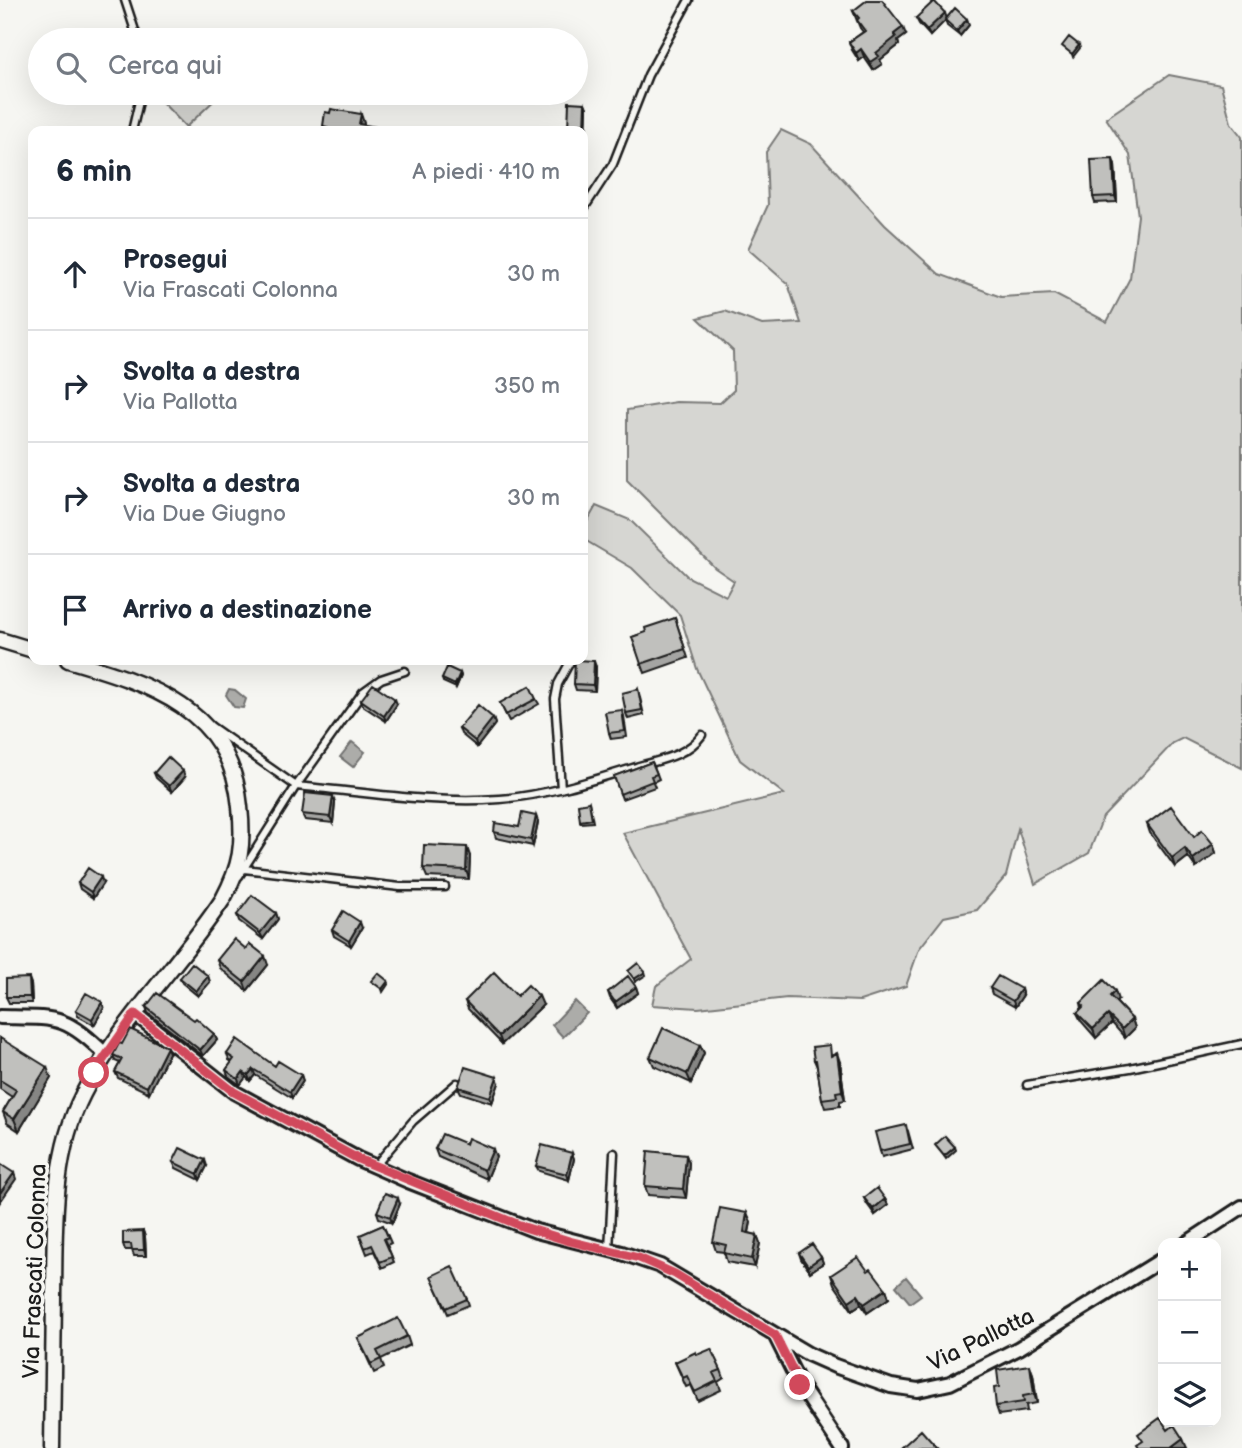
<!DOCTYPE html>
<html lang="it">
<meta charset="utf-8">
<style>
:root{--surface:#fff;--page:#f2f2f3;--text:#1f2937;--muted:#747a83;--line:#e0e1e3}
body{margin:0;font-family:"Balsamiq Sans",sans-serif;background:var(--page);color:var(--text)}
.controls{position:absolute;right:21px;bottom:21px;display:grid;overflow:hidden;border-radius:14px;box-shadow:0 7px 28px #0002}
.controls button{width:63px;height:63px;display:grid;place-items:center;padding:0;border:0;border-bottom:2px solid var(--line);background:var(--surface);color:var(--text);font:35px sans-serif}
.stop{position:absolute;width:21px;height:21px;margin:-16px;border:5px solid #d1495b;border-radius:50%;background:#fff}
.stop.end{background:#d1495b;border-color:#fff;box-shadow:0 2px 7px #0008}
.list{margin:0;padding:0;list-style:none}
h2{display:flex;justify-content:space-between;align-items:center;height:91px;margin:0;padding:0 28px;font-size:30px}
h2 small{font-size:23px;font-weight:400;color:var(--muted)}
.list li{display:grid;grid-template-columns:46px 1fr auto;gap:21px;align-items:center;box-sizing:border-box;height:112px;padding:0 28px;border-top:2px solid var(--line)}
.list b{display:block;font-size:26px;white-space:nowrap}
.list p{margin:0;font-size:23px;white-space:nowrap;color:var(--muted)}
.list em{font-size:23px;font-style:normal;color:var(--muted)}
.icon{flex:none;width:38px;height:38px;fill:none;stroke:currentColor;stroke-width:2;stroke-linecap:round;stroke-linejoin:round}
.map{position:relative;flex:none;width:1242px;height:1448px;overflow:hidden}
.search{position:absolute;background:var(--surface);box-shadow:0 7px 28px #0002;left:28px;top:28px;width:560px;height:77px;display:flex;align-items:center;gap:18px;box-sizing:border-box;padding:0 24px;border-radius:38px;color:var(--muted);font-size:26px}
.panel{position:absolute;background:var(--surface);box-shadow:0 7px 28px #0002;left:28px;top:126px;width:560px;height:539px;border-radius:14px}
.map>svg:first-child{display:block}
</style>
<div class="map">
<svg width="1242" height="1448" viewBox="0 0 1242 1448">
<rect width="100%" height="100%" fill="#f6f6f2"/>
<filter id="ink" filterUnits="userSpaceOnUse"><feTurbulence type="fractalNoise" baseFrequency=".0143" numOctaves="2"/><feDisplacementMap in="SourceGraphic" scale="14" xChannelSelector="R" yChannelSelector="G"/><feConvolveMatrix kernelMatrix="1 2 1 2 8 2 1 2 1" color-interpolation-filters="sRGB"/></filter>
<g filter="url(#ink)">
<path fill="#d6d6d2" stroke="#797977" stroke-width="2" d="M1169 75 1221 85 1231 123 1242 137V768L1183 738 1173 743 1103 817 1089 853 1035 884 1018 829 1006 876 977 910 944 917 919 949 906 986 860 1001 787 998 698 1008 652 1005 656 986 691 959 623 833 784 794 740 760 697 669 680 615 632 568 583 539V529L596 506 630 520 688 577 726 596 734 581 715 568 627 480V410L676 402 720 403 734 390 733 351 698 318 725 311 762 325 801 323 788 284 748 249 768 205 766 152 781 130 811 144 885 225 939 274 1001 297 1054 294 1107 322 1130 278 1138 216 1130 155 1106 118Z
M168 93H222L186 127 160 100Z"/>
<path fill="#acaca9" stroke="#727271" stroke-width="2" d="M229 689 235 690 246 699 243 708 234 707 226 695Z
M352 742 365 752 353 767 340 757Z
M575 1001 587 1013 563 1037 552 1025Z
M906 1277 921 1295 910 1303 896 1286Z"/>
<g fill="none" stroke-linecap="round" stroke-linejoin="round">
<g stroke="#1c1c1c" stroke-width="11">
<path id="service" d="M125 0 138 40
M132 131 141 93
M583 210 613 164 648 75 689 0
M405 671 381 679 363 692 296 786C364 792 433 804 500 799 547 795 591 781 636 767 659 760 687 756 702 735
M212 727 296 786 239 876
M561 789 555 699 558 684 571 660
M244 869 400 887H445
M1027 1085 1130 1068 1242 1044
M375 1166 413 1121 457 1083
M609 1250 614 1153"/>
</g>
<g stroke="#1c1c1c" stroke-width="18">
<path id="minor" d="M135 1014 234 1092 358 1159 408 1181 536 1231 622 1253 660 1266 808 1354 835 1366 891 1386 918 1390 950 1383 1019 1348 1163 1259
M0 1017C55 1018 65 1014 106 1055
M1187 1243 1242 1207
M775 1335 800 1385 842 1448"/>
</g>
<g stroke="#1c1c1c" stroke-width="19">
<path id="tertiary" d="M0 640 33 650
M52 1448C53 1398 53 1348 54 1298 55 1230 51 1157 83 1094 119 1022 179 966 223 899 241 866 244 844 240 807 231 709 150 684 68 660"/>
</g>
<use href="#service" stroke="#f6f6f2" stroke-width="6"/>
<use href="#minor" stroke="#f6f6f2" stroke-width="12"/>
<use href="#tertiary" stroke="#f6f6f2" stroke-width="14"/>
</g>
<path fill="#a5a5a3" stroke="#1c1c1c" stroke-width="2" d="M853 11 906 35 898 41 899 45 880 60 882 64 873 70 864 57 859 61 852 50 849 42 863 32 860 28Z
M916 18 967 19 969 25 960 36 947 26 945 20 930 36 919 24Z
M585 103 587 108 586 136 583 135V131H569L568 129Z
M1115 165 1117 202 1095 203 1093 197Z
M675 618 688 658 645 673 632 637 646 632Z
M596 667 595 691 576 690 574 684Z
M460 673 461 676 456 688 443 682 442 679Z
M638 689 644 715 628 719 626 713Z
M536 699 539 704 509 721 500 703Z
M361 700 397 704 386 721 363 706Z
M622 710 624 716 627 737 611 739 609 733Z
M493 718 495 724 477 747 461 734 459 728Z
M652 762 659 779 653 782 655 787 622 799 614 776Z
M154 773 185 777 172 792 156 778Z
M335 802 333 823 305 820 302 814Z
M589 802 593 822 581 823 580 821Z
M536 816 538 822 533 846 496 838 494 832 519 827Z
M1147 824 1213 844 1216 853 1196 868 1188 857 1175 867 1150 833Z
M470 856 469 879 427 877 423 868Z
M78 883H103L93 898 80 889Z
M276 913 278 919 263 939 239 921 237 915Z
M362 928 351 946 334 936 332 930Z
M246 949 268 965 247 991 220 968 217 960Z
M208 976 210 982 198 996 182 983 180 978Z
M31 984 32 1003H9L6 997Z
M636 987 638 993 617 1008 610 998 608 992Z
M990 988 1023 995 1015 1007 992 994Z
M517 996 543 1005 502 1044 468 1009 465 1001Z
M1118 1000 1116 1002 1132 1019 1135 1028 1125 1038 1112 1023 1096 1038 1081 1021 1077 1013 1082 1008 1081 1003Z
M146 1007 194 1020 214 1034 217 1040 203 1056 148 1013Z
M104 1008 94 1025 78 1016 76 1010Z
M0 1038 51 1078 19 1131 7 1123 3 1112 12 1097 0 1089Z
M122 1044 167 1047 169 1053 149 1093 118 1078 115 1072 120 1063 115 1061 113 1055Z
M700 1045 704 1053 691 1083 654 1066 650 1057Z
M227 1054 275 1066 301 1075 303 1081 292 1098 255 1075 250 1081 246 1077 240 1085 228 1076 226 1070 232 1062 229 1060Z
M834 1055 840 1062 845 1100 840 1101V1106L825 1108 822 1099 818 1069 814 1060Z
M499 1083 492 1103 461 1093 458 1087Z
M908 1131 913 1149 882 1157 880 1151Z
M466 1144 496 1157 487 1179 438 1157 435 1149Z
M572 1153 574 1159 569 1180 539 1171 536 1166Z
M686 1155 689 1163 686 1198 648 1195 645 1186Z
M173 1162 207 1166 200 1180 176 1168Z
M864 1198 885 1199 888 1205 875 1215 867 1204Z
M400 1204 392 1223 379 1218 377 1212Z
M747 1213 751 1222 749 1233 757 1235 760 1243 755 1267 727 1262 724 1252 716 1251 713 1242Z
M383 1225 391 1243 387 1245 394 1262 382 1268 374 1251 367 1254 360 1235Z
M143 1231 145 1237 146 1256H134L132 1250H125L123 1244Z
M799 1253 821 1257 823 1263 810 1272 801 1259Z
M868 1271 886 1289 889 1298 867 1313 861 1304 852 1310 834 1284 831 1275Z
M434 1282 467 1299 469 1305 448 1314Z
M407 1336 410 1345 381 1359 384 1368 374 1373 358 1338Z
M697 1355 721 1370 724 1378 718 1382 721 1390 698 1401 691 1385 686 1387 675 1362Z
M1033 1374 1037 1403 1026 1405 1027 1411 999 1415 996 1406 999 1387Z"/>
<path fill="#868684" stroke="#1c1c1c" stroke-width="2" d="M945 13 947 19 930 36 927 30Z
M967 19 969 25 960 36 957 31Z
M903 27 906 35 898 41 899 45 880 60 882 64 873 70 870 62 876 53 894 34Z
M1079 45 1080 48 1073 57 1072 54Z
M861 49 864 57 859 61 856 53Z
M585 103 587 108 586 136 584 130Z
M361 114 364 123 362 131 359 124Z
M1113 159 1115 165 1117 202 1115 196Z
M594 661 596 667 595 691 593 685Z
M460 673 461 676 456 688 455 685Z
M395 699 397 704 386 721 384 716Z
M493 718 495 724 477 747 475 741Z
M183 771 185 777 172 792 169 786Z
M333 796 335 802 333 823 330 817Z
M536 816 538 822 533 846 531 840Z
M1213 844 1216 853 1196 868 1193 859Z
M467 847 470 856 469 879 466 870Z
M1185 848 1188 857 1175 867 1172 858Z
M101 877 103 883 93 898 91 892Z
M276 913 278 919 263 939 260 933Z
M360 922 362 928 351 946 349 941Z
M265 956 268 965 247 991 244 982Z
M645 972 646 975 635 982 634 979Z
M208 976 210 982 198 996 196 991Z
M29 978 31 984 32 1003 30 997Z
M388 981 389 983 383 992 382 989Z
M636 987 638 993 617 1008 615 1002Z
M1021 989 1023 995 1015 1007 1013 1001Z
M1115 991 1118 1000 1113 1005 1110 996Z
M539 996 543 1005 502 1044 499 1036Z
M102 1002 104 1008 94 1025 92 1019Z
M1108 1015 1112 1023 1096 1038 1093 1029Z
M1132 1019 1135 1028 1125 1038 1122 1029Z
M214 1034 217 1040 203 1056 200 1050Z
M700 1045 704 1053 691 1083 687 1074Z
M167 1047 169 1053 149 1093 147 1087Z
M837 1053 840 1062 845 1100 842 1091Z
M47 1067 51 1078 19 1131 14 1119Z
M253 1069 255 1075 250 1081 248 1075Z
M243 1072 246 1077 240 1085 238 1079Z
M301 1075 303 1081 292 1098 290 1092Z
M497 1077 499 1083 492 1103 490 1097Z
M955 1147 956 1150 946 1159 944 1156Z
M493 1149 496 1157 487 1179 484 1170Z
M572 1153 574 1159 569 1180 567 1174Z
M686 1155 689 1163 686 1198 683 1189Z
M205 1160 207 1166 200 1180 198 1174Z
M14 1173 16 1179 0 1202V1193Z
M398 1198 400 1204 392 1223 390 1217Z
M885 1199 888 1205 875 1215 873 1209Z
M747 1213 751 1222 747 1241 744 1232Z
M143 1231 145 1237 146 1256 144 1250Z
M757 1235 760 1243 755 1267 752 1259Z
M821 1257 823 1263 810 1272 808 1266Z
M886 1289 889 1298 867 1313 864 1304Z
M858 1295 861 1304 852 1310 849 1301Z
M1030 1365 1033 1374 1037 1403 1034 1394Z
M1183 1439 1187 1448H1171Z"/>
<path fill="#c0c0bd" stroke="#1c1c1c" stroke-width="2" d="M867 0H882L903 27 894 34 896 37 876 53 879 56 870 62 861 49 856 53 849 42 865 31 857 20 859 18 853 11Z
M934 1 945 13 927 30 916 18Z
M955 8 967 19 957 31 945 20Z
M449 33 466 39V40H447Z
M1069 37 1079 45 1072 54 1062 46Z
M569 102 585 103 584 130 568 129Z
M331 109 361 114 359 124 377 127V131H326L327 127 323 126 325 112 330 113Z
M1113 159 1115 196 1093 197 1091 160Z
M675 618 685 649 641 664 632 637 646 632 645 628Z
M575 660 594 661 593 685 574 684Z
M447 667 460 673 455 685 442 679Z
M373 684 395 699 384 716 361 700Z
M530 686 536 699 506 715 500 703Z
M638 689 642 710 626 713 622 693Z
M478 705 493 718 475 741 459 728Z
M622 710 625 731 609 733 605 712Z
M168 757 183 771 169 786 154 773Z
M652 762 657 774 651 776 653 781 620 794 614 776Z
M305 793 333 796 330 817 302 814Z
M589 802 592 819 580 821 578 804Z
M1171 806 1194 837 1202 830 1213 844 1193 859 1185 848 1172 858 1147 824Z
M522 813 536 816 531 840 494 832 495 823 519 827Z
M424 845 467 847 466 870 423 868Z
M88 868 101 877 91 892 78 883Z
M252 895 276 913 260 933 237 915Z
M343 911 360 922 349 941 332 930Z
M234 939 246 949 250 944 265 956 244 982 217 960Z
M192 963 208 976 196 991 180 978Z
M638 963 645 972 634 979 628 971Z
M494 972 517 996 528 985 539 996 499 1036 465 1001Z
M378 973 388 981 382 989 371 981Z
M628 976 636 987 615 1002 608 992Z
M998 976 1021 989 1013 1001 990 988Z
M29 978 30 997H6V979Z
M1104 980 1115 991 1110 996 1132 1019 1122 1029 1108 1015 1093 1029 1077 1013 1084 1006 1081 1003Z
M86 993 102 1002 92 1019 76 1010Z
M157 993 194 1020 196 1018 214 1034 200 1050 146 1007Z
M663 1028 700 1045 687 1074 650 1057Z
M130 1029 167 1047 147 1087 115 1072 122 1059 113 1055 119 1043 122 1044Z
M0 1038 47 1067 14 1119 3 1112 16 1090 0 1080Z
M237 1039 275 1066 278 1061 301 1075 290 1092 253 1069 248 1075 243 1072 238 1079 226 1070 234 1059 227 1054Z
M830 1045 831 1056 837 1053 842 1091 836 1092 837 1097 822 1099 816 1060H814L812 1047Z
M465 1067 497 1077 490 1097 458 1087Z
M906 1125 910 1144 880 1151 875 1132Z
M442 1134 466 1144 468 1138 493 1149 484 1170 435 1149Z
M945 1136 955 1147 944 1156 935 1145Z
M542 1145 572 1153 567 1174 536 1166Z
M180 1148 205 1160 198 1174 173 1162Z
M648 1151 686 1155 683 1189 645 1186Z
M0 1164 14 1173 0 1193Z
M877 1188 885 1199 873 1209 864 1198Z
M385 1193 398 1198 390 1217 377 1212Z
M720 1208 747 1213 744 1232 757 1235 752 1259 724 1253 726 1245 713 1242Z
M383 1225 388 1237 384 1239 392 1257 380 1262 372 1245 365 1248 360 1235Z
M143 1231 144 1250H132L131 1244H123V1232Z
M812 1244 821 1257 808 1266 799 1253Z
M858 1257 868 1271 871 1269 886 1289 864 1304 858 1295 849 1301 831 1275Z
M452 1266 467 1299 446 1308 431 1276Z
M398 1318 407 1336 377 1351 381 1359 371 1364 358 1338Z
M711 1349 721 1370 713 1373 717 1381 695 1392 687 1376 683 1378 675 1362 696 1352 697 1355Z
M1030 1365 1034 1394 1023 1396 1024 1402 996 1406 994 1388 999 1387 997 1370Z
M1160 1418 1168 1430 1174 1425 1183 1439 1171 1448H1139L1137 1445 1143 1441 1138 1434Z
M921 1430 937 1448H901Z"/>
</g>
<g fill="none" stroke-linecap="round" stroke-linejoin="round" filter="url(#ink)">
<path stroke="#d1495b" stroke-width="9" d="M94 1073 135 1014 234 1092 358 1159 524 1227 569 1241 639 1258 675 1274 775 1335 800 1385"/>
</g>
<g text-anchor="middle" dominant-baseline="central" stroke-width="7" stroke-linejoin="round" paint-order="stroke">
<g font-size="23" fill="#1c1c1c" stroke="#f6f6f2">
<text transform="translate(35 1271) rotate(-88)">Via Frascati Colonna</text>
<text transform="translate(981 1340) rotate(-26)">Via Pallotta</text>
</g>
</g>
</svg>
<div class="controls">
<button>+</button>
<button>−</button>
<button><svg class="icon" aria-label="layers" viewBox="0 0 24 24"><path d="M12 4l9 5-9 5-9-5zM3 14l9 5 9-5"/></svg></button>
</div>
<div class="stop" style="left:94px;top:1073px"></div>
<div class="stop end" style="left:800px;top:1385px"></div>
<div class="search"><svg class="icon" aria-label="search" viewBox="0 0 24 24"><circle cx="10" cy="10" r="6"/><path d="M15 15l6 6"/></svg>Cerca qui</div>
<section class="panel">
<h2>6 min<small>A piedi · 410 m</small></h2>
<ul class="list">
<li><svg class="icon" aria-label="ahead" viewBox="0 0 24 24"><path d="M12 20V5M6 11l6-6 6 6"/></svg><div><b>Prosegui</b><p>Via Frascati Colonna</p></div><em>30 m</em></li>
<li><svg class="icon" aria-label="right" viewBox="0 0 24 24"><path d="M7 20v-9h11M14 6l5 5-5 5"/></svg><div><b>Svolta a destra</b><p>Via Pallotta</p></div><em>350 m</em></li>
<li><svg class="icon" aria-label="right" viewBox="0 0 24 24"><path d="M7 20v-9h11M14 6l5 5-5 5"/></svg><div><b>Svolta a destra</b><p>Via Due Giugno</p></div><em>30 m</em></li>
<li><svg class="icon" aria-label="arrive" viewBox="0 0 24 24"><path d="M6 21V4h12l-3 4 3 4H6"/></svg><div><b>Arrivo a destinazione</b></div></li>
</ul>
</section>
</div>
